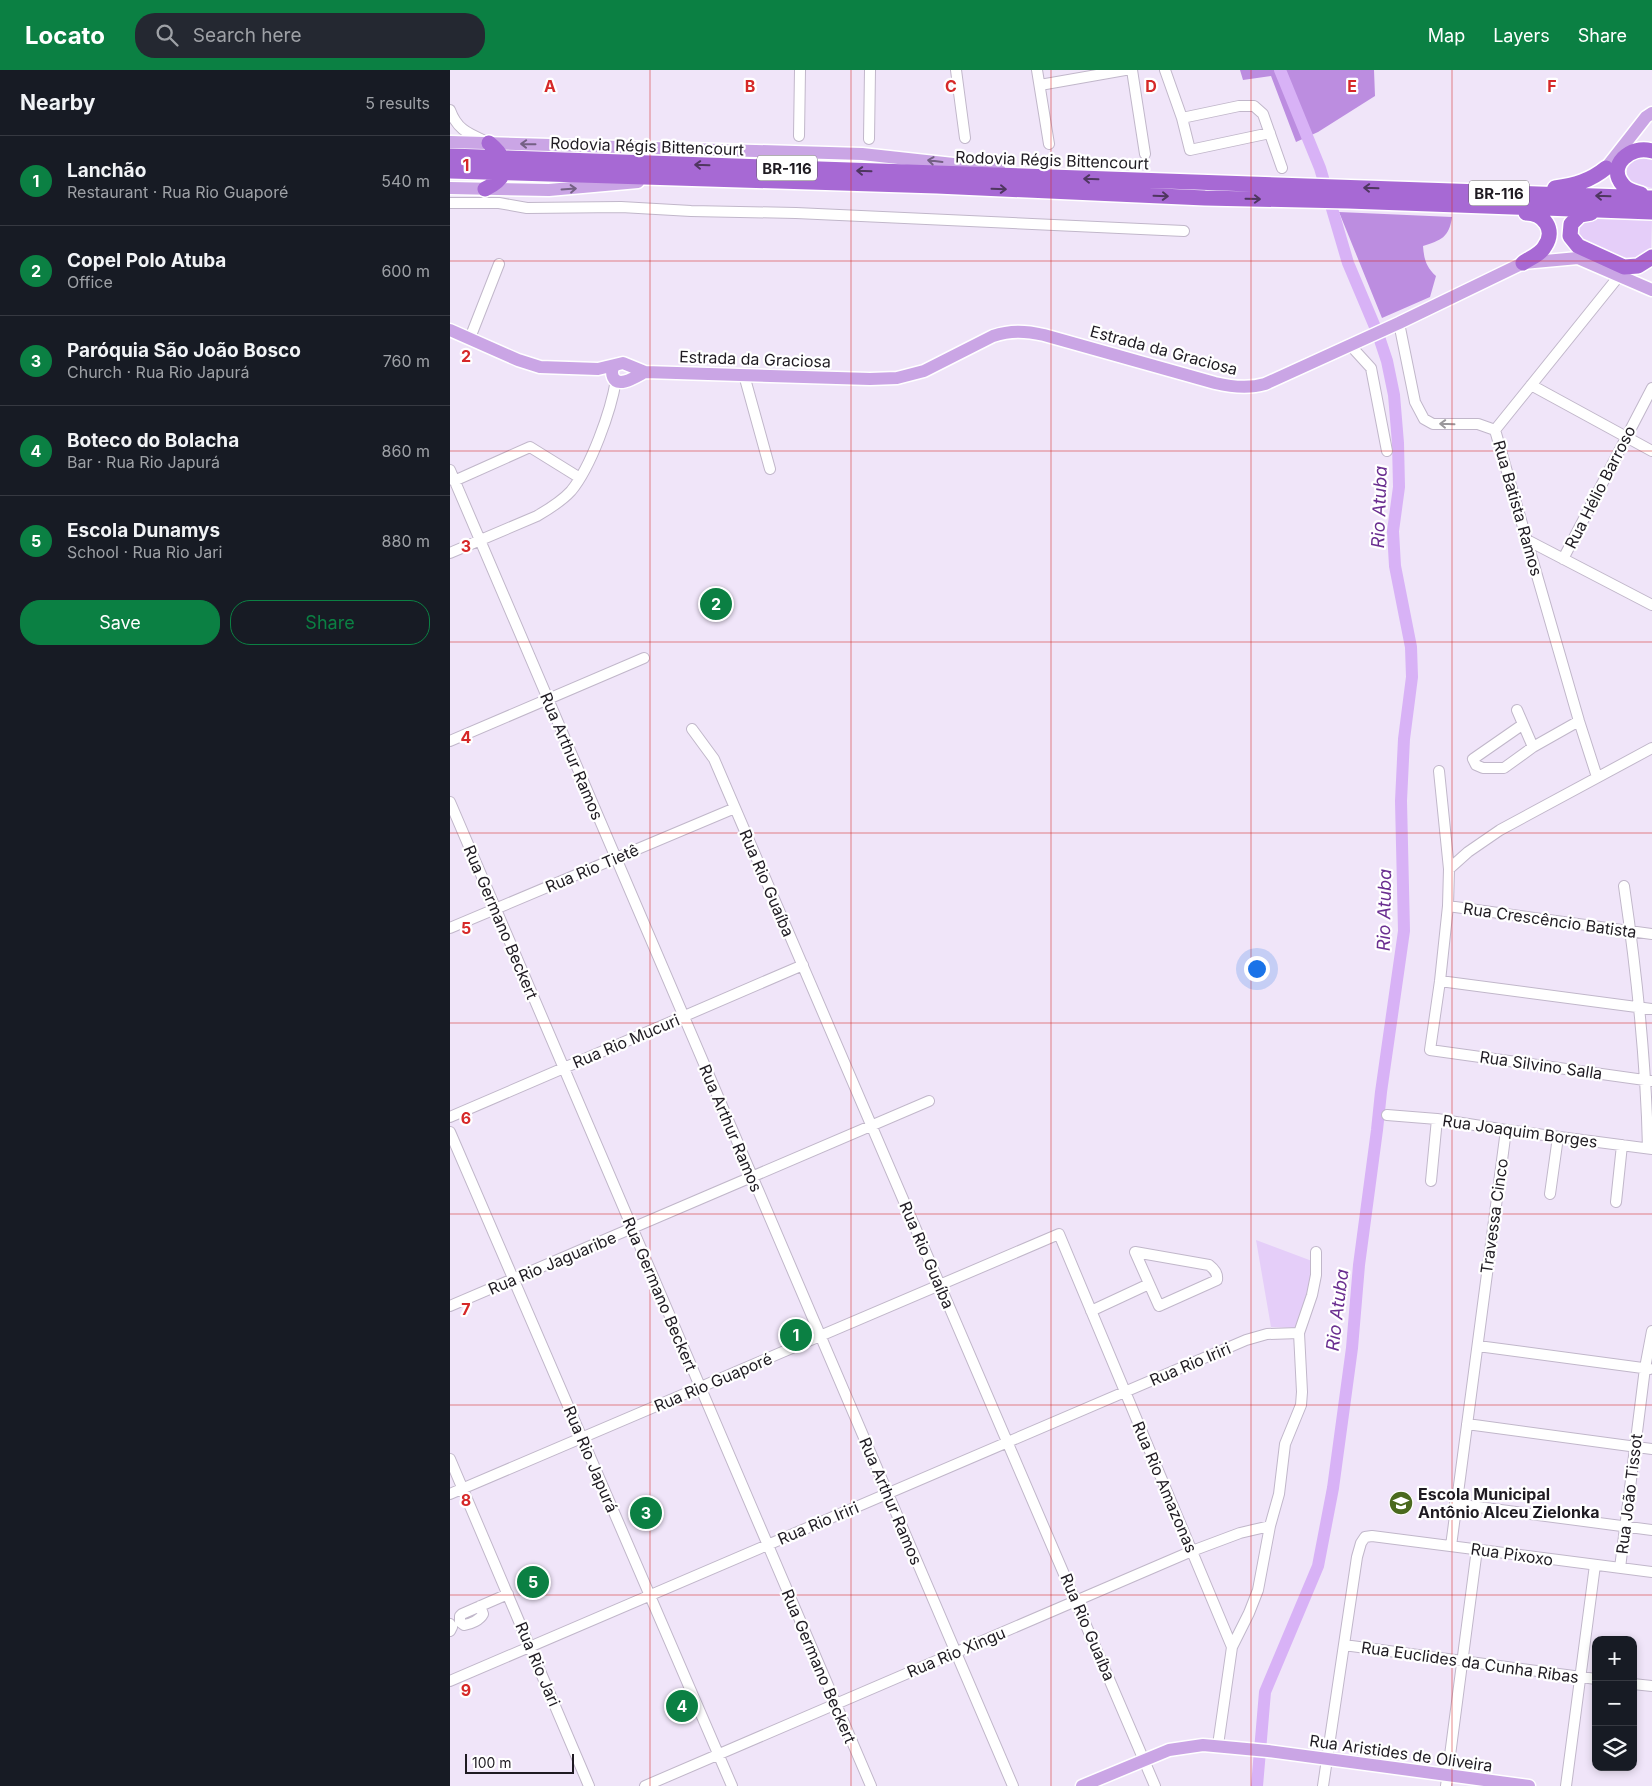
<!DOCTYPE html>
<meta charset="utf-8">
<style>
:root{--surface:#171b24;--page:#242831;--text:#f1f3f6;--muted:#9ea1a6;--line:#363941;--accent:#0b8043}
body{margin:0;font-family:Inter,sans-serif;background:var(--page);color:var(--text)}
.controls{position:absolute;right:15px;bottom:15px;display:grid;overflow:hidden;border-radius:10px;box-shadow:0 2px 8px #0003}
.controls button{width:45px;height:45px;display:grid;place-items:center;padding:0;border:0;border-bottom:1px solid var(--line);background:var(--surface);color:var(--text);font:25px sans-serif}
.scale{position:absolute;left:15px;bottom:12px;width:109px;box-sizing:border-box;padding-left:5px;border:2px solid #1f1b22;border-top:0;font-size:14px;line-height:18px;white-space:nowrap;color:#1f1b22;-webkit-text-stroke:4px #fff;paint-order:stroke}
.you{position:absolute;left:806px;top:898px;width:18px;height:18px;margin:-12px;border:4px solid #fff;border-radius:50%;background:#1a73e8;box-shadow:0 0 0 8px #1a73e833}
.badge{display:grid;place-items:center;width:32px;height:32px;border-radius:50%;background:var(--accent);color:#fff;font-size:16px;font-weight:700}
.pin{position:absolute;translate:-50% -50%;border:2px solid #fff;box-shadow:0 1px 5px #0006}
.list{margin:0;padding:0;list-style:none}
h2{display:flex;justify-content:space-between;align-items:center;height:65px;margin:0;padding:0 20px;font-size:21px}
h2 small{font-size:16px;font-weight:400;color:var(--muted)}
.list li{display:grid;grid-template-columns:32px 1fr auto;gap:15px;align-items:center;box-sizing:border-box;height:90px;padding:0 20px;border-top:1px solid var(--line)}
.list b{display:block;font-size:19px;white-space:nowrap}
.list p{margin:0;font-size:16px;white-space:nowrap;color:var(--muted)}
.list em{font-size:16px;font-style:normal;color:var(--muted)}
.actions{display:flex;gap:10px;padding:15px 20px}
.actions a{flex:1;padding:11px 0;border:1px solid var(--accent);border-radius:20px;text-align:center;font-size:18px;color:var(--accent)}
.actions .main{background:var(--accent);color:#fff}
.icon{flex:none;width:28px;height:28px;fill:none;stroke:currentColor;stroke-width:2;stroke-linecap:round;stroke-linejoin:round}
.map{position:relative;flex:none;width:1202px;height:1716px;overflow:hidden}
header{display:flex;align-items:center;gap:30px;box-sizing:border-box;height:70px;padding:0 25px;background:var(--accent);color:#fff}
header strong{font-size:24px}
nav{display:flex;gap:28px;margin-inline-start:auto;font-size:18px}
.search{width:350px;height:45px;background:var(--page);display:flex;align-items:center;gap:12px;box-sizing:border-box;padding:0 18px;border-radius:20px;color:var(--muted);font-size:19px}
main{display:flex}
aside{flex:1;background:var(--surface)}
.map>svg:first-child{display:block}
</style>
<header>
<strong>Locato</strong>
<div class="search"><svg class="icon" aria-label="search" viewBox="0 0 24 24"><circle cx="10" cy="10" r="6"/><path d="M15 15l6 6"/></svg>Search here</div>
<nav><a>Map</a><a>Layers</a><a>Share</a></nav>
</header>
<main>
<aside>
<h2>Nearby<small>5 results</small></h2>
<ul class="list">
<li><span class="badge">1</span><div><b>Lanchão</b><p>Restaurant · Rua Rio Guaporé</p></div><em>540 m</em></li>
<li><span class="badge">2</span><div><b>Copel Polo Atuba</b><p>Office</p></div><em>600 m</em></li>
<li><span class="badge">3</span><div><b>Paróquia São João Bosco</b><p>Church · Rua Rio Japurá</p></div><em>760 m</em></li>
<li><span class="badge">4</span><div><b>Boteco do Bolacha</b><p>Bar · Rua Rio Japurá</p></div><em>860 m</em></li>
<li><span class="badge">5</span><div><b>Escola Dunamys</b><p>School · Rua Rio Jari</p></div><em>880 m</em></li>
</ul>
<div class="actions"><a class="main">Save</a><a>Share</a></div>
</aside>
<div class="map">
<svg width="1202" height="1716" viewBox="0 0 1202 1716">
<rect width="100%" height="100%" fill="#f0e5f9"/>
<path fill="#e5cef9" d="M1186 87H1202V118L1180 112C1174 102 1176 93 1186 87Z
M1138 148 1202 149 1201 180 1194 188 1177 192 1132 171C1124 162 1128 153 1138 148Z
M806 1170 862 1191V1206L848 1258 821 1257Z"/>
<path fill="#bc8de0" d="M790 0H924L925 26 868 62 846 72 821 6 793 10Z
M889 142 1002 147C999 168 991 170 973 176 974 189 976 197 986 206L980 227 932 248Z"/>
<g fill="none" stroke-linecap="round" stroke-linejoin="round">
<path stroke="#d8b2f6" stroke-width="12" d="M807 1716 815 1622 868 1496 883 1418 902 1278 909 1195 927 1060 931 1022 954 861 951 731 954 669 962 607 961 577 945 496 943 461 949 417 948 373 944 325 937 291 928 264 898 193 870 98 830 0"/>
<g stroke="#c1b7ca" stroke-width="12">
<path id="minor" d="M506 0 515 68
M587 0 599 74
M682 0 695 84
M715 0 732 48 740 80 820 63
M590 15 675 0
M0 40C7 59 17 63 35 71
M732 48 789 36H804L813 44 832 98
M349 66 350 0
M419 69 420 0
M0 133H49L77 138 171 137 241 141 346 143 734 161
M949 253 965 332 974 349 983 354H1028L1045 360
M20 268 49 194
M900 275 921 298 937 381
M294 305 320 399
M1081 315 1202 381
M0 400 563 1716
M4 411 80 377 130 408
M1077 470 1202 535
M0 483 87 446C99 439 112 431 121 421 141 397 161 341 166 310
M1113 489 1202 318
M1067 640 1083 677
M1072 655 1023 689 1026 695 1033 698H1054L1083 677 1129 651
M242 659 264 689 705 1716
M0 671 194 588
M989 701 999 799 998 836 990 911 980 980 1202 1011
M1147 707 1129 651 1045 360 1169 206
M0 732 421 1716
M999 799 1018 782 1050 760 1202 678
M1174 816C1187 905 1196 989 1198 1078
M998 836 1202 864
M0 858 285 738
M990 911 1202 939
M937 1045 987 1049 1056 1060 1202 1079
M0 1047 353 895
M0 1062 282 1716
M981 1111 987 1049
M1100 1124 1108 1067
M1166 1132 1172 1075
M685 1182 759 1195C764 1199 768 1203 767 1210L709 1236Z
M0 1236 479 1031
M641 1241 699 1214
M1028 1276 1200 1299
M1017 1354 1202 1379
M0 1389 139 1716
M0 1424 609 1164 782 1577 768 1675
M1005 1434 1202 1460
M1001 1476 1056 1060
M1170 1498 1195 1298 1202 1261
M30 1536 33 1544C30 1550 21 1554 14 1555L10 1552V1546L12 1544 58 1524
M0 1554 2 1557 0 1561
M894 1575 1146 1609
M782 1577 799 1543 808 1520 820 1456 829 1424 835 1374 851 1335 852 1322 849 1263 862 1225 866 1205V1182
M0 1611 796 1270 817 1264 849 1263
M1183 1614 1202 1616
M195 1716 742 1481 790 1463 820 1456
M873 1716 907 1487 911 1473 915 1467 922 1466 1202 1502
M996 1716 1027 1479
M1116 1716 1145 1495"/>
</g>
<g stroke="#fff" stroke-width="15">
<path id="major" d="M0 72 412 84 549 99
M1156 98 1196 47 1202 43
M0 118 99 120 188 112
M0 260 68 290 90 297 148 299 173 293 195 302 420 309 447 308 474 301 543 266C561 260 576 261 594 265L765 313C782 317 798 319 815 314L949 253 1073 193 1128 188 1202 220
M165 295C162 299 161 302 163 307 168 319 187 306 195 302
M632 1716 719 1680 753 1675 818 1681 1079 1716"/>
</g>
<g stroke="#fff" stroke-width="18">
<path id="highway" d="M0 86 1202 128
M0 101 487 116 755 128 898 131 1202 142
M1105 118C1125 115 1140 111 1156 98
M35 119C60 107 60 90 39 73
M1191 124C1185 122 1177 121 1173 115 1156 96 1181 74 1202 81
M1141 143 1130 145 1121 154 1120 166 1128 176 1174 197 1188 196 1202 187
M1073 193C1080 188 1091 184 1095 176 1106 160 1094 143 1076 143"/>
</g>
<use href="#minor" stroke="#fff" stroke-width="10"/>
<use href="#major" stroke="#caa5e5" stroke-width="12"/>
<use href="#highway" stroke="#a769d4" stroke-width="15"/>
</g>
<defs><path id="oneway-shaft" d="M-6 0H5M1.5-3L5.5 0L1.5 3" fill="none" stroke-width="1.6" stroke-linecap="round" stroke-linejoin="round" transform="scale(1.25)"/></defs>
<g stroke="#746084">
<use href="#oneway-shaft" transform="translate(78 74) rotate(-179)"/>
<use href="#oneway-shaft" transform="translate(485 91) rotate(-173)"/>
<use href="#oneway-shaft" transform="translate(119 119) rotate(-4)"/>
</g>
<g stroke="#4f3660">
<use href="#oneway-shaft" transform="translate(252 95) rotate(-178)"/>
<use href="#oneway-shaft" transform="translate(414 101) rotate(-178)"/>
<use href="#oneway-shaft" transform="translate(641 109) rotate(-178)"/>
<use href="#oneway-shaft" transform="translate(921 118) rotate(-178)"/>
<use href="#oneway-shaft" transform="translate(549 119) rotate(2)"/>
<use href="#oneway-shaft" transform="translate(711 126) rotate(2)"/>
<use href="#oneway-shaft" transform="translate(1153 126) rotate(-178)"/>
<use href="#oneway-shaft" transform="translate(803 129) rotate(1)"/>
</g>
<use stroke="#9a989c" href="#oneway-shaft" transform="translate(997 354) rotate(-178)"/>
<path fill="none" stroke="#d62828" stroke-width="1" stroke-opacity="0.55" d="M200 0V1716M401 0V1716M601 0V1716M801 0V1716M1002 0V1716M0 191H1202M0 381H1202M0 572H1202M0 763H1202M0 953H1202M0 1144H1202M0 1335H1202M0 1525H1202"/>
<defs>
<g id="school-disc" transform="scale(1.25)"><circle r="9.5" fill="#4a691e" stroke="#fff"/><path d="M0-5L7-2L0 1L-7-2ZM-4 1L0 2.5L4 1V4Q0 6-4 4Z" fill="#fff"/></g>
</defs>
<g fill-rule="evenodd">
<use href="#school-disc" x="951" y="1433"/>
</g>
<g text-anchor="middle" dominant-baseline="central" stroke-width="4.5" stroke-linejoin="round" paint-order="stroke">
<g fill="#fff" stroke="#625f64" stroke-width="1">
<rect x="307" y="85.5" width="60" height="25" rx="4"/>
<rect x="1019" y="110.5" width="60" height="25" rx="4"/>
</g>
<g font-size="15" font-weight="bold" fill="#1f1b22">
<text x="337" y="98">BR-116</text>
<text x="1049" y="123">BR-116</text>
</g>
<g font-size="16" fill="#1f1b22" stroke="#fff">
<text transform="translate(197 76) rotate(2)">Rodovia Régis Bittencourt</text>
<text transform="translate(602 90) rotate(2)">Rodovia Régis Bittencourt</text>
<text transform="translate(714 280) rotate(15)">Estrada da Graciosa</text>
<text transform="translate(305 289) rotate(2)">Estrada da Graciosa</text>
<text transform="translate(1150 417) rotate(-63)">Rua Hélio Barroso</text>
<text transform="translate(1068 438) rotate(74)">Rua Batista Ramos</text>
<text transform="translate(122 686) rotate(67)">Rua Arthur Ramos</text>
<text transform="translate(142 798) rotate(-23)">Rua Rio Tietê</text>
<text transform="translate(317 813) rotate(67)">Rua Rio Guaíba</text>
<text transform="translate(1100 850) rotate(8)">Rua Crescêncio Batista</text>
<text transform="translate(51 852) rotate(67)">Rua Germano Beckert</text>
<text transform="translate(176 971) rotate(-23)">Rua Rio Mucuri</text>
<text transform="translate(1091 995) rotate(8)">Rua Silvino Salla</text>
<text transform="translate(281 1058) rotate(67)">Rua Arthur Ramos</text>
<text transform="translate(1070 1061) rotate(8)">Rua Joaquim Borges</text>
<text transform="translate(1044 1146) rotate(-82)">Travessa Cinco</text>
<text transform="translate(477 1185) rotate(67)">Rua Rio Guaíba</text>
<text transform="translate(102 1193) rotate(-23)">Rua Rio Jaguaribe</text>
<text transform="translate(210 1224) rotate(67)">Rua Germano Beckert</text>
<text transform="translate(740 1294) rotate(-23)">Rua Rio Iriri</text>
<text transform="translate(263 1312) rotate(-23)">Rua Rio Guaporé</text>
<text transform="translate(141 1389) rotate(67)">Rua Rio Japurá</text>
<text transform="translate(715 1417) rotate(67)">Rua Rio Amazonas</text>
<text transform="translate(1179 1424) rotate(-83)">Rua João Tissot</text>
<text transform="translate(441 1431) rotate(67)">Rua Arthur Ramos</text>
<text transform="translate(368 1453) rotate(-23)">Rua Rio Iriri</text>
<text transform="translate(1062 1484) rotate(8)">Rua Pixoxo</text>
<text transform="translate(638 1557) rotate(67)">Rua Rio Guaíba</text>
<text transform="translate(506 1582) rotate(-23)">Rua Rio Xingu</text>
<text transform="translate(1020 1592) rotate(8)">Rua Euclides da Cunha Ribas</text>
<text transform="translate(88 1594) rotate(67)">Rua Rio Jari</text>
<text transform="translate(369 1596) rotate(67)">Rua Germano Beckert</text>
<text transform="translate(951 1683) rotate(8)">Rua Aristides de Oliveira</text>
</g>
<g font-size="16" font-weight="bold" fill="#1f1b22" stroke="#fff" text-anchor="start">
<text x="968" y="1424">Escola Municipal<tspan x="968" dy="18">Antônio Alceu Zielonka</tspan></text>
</g>
<g font-size="18" font-style="italic" fill="#6a2e90" stroke="#fff">
<text transform="translate(929 437) rotate(-88)">Rio Atuba</text>
<text transform="translate(934 840) rotate(-89)">Rio Atuba</text>
<text transform="translate(887 1240) rotate(-83)">Rio Atuba</text>
</g>
</g>
<g font-size="16" text-anchor="middle" font-weight="bold" fill="#d62828" stroke="#fff" stroke-width="4.5" stroke-linejoin="round" paint-order="stroke">
<text x="100" y="22">A</text>
<text x="300" y="22">B</text>
<text x="501" y="22">C</text>
<text x="701" y="22">D</text>
<text x="902" y="22">E</text>
<text x="1102" y="22">F</text>
<text x="16" y="101">1</text>
<text x="16" y="292">2</text>
<text x="16" y="482">3</text>
<text x="16" y="673">4</text>
<text x="16" y="864">5</text>
<text x="16" y="1054">6</text>
<text x="16" y="1245">7</text>
<text x="16" y="1436">8</text>
<text x="16" y="1626">9</text>
</g>
</svg>
<div class="controls">
<button>+</button>
<button>−</button>
<button><svg class="icon" aria-label="layers" viewBox="0 0 24 24"><path d="M12 4l9 5-9 5-9-5zM3 14l9 5 9-5"/></svg></button>
</div>
<div class="scale">100 m</div>
<div class="you"></div>
<div class="pin badge" style="left:346px;top:1265px">1</div>
<div class="pin badge" style="left:266px;top:534px">2</div>
<div class="pin badge" style="left:196px;top:1443px">3</div>
<div class="pin badge" style="left:232px;top:1636px">4</div>
<div class="pin badge" style="left:83px;top:1512px">5</div>
</div>
</main>
